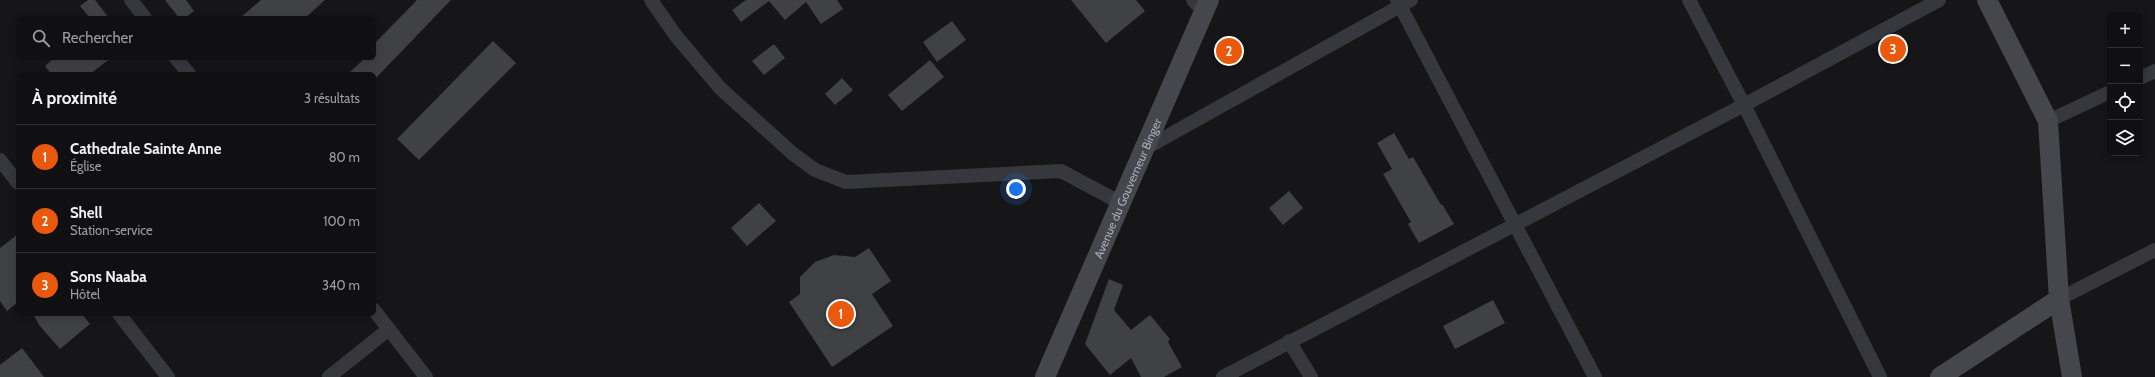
<!DOCTYPE html>
<html lang="fr">
<meta charset="utf-8">
<style>
:root{--surface:#101012;--page:#1e1e20;--text:#f1f3f6;--muted:#9c9d9f;--line:#303032;--accent:#ea580c}
body{margin:0;font-family:Cabin,sans-serif;background:var(--page);color:var(--text)}
.controls{position:absolute;right:12px;top:12px;display:grid;overflow:hidden;border-radius:6px;box-shadow:0 2px 10px #0003}
.controls button{width:36px;height:36px;display:grid;place-items:center;padding:0;border:0;border-bottom:1px solid var(--line);background:var(--surface);color:var(--text);font:20px sans-serif}
.you{position:absolute;left:1016px;top:189px;width:14px;height:14px;margin:-10px;border:3px solid #fff;border-radius:50%;background:#1a73e8;box-shadow:0 0 0 6px #1a73e833}
.badge{display:grid;place-items:center;width:26px;height:26px;border-radius:50%;background:var(--accent);color:#fff;font-size:13px;font-weight:700}
.pin{position:absolute;translate:-50% -50%;border:2px solid #fff;box-shadow:0 1px 4px #0006}
.list{margin:0;padding:0;list-style:none}
h2{display:flex;justify-content:space-between;align-items:center;height:52px;margin:0;padding:0 16px;font-size:17px}
h2 small{font-size:13px;font-weight:400;color:var(--muted)}
.list li{display:grid;grid-template-columns:26px 1fr auto;gap:12px;align-items:center;box-sizing:border-box;height:64px;padding:0 16px;border-top:1px solid var(--line)}
.list b{display:block;font-size:15px;white-space:nowrap}
.list p{margin:0;font-size:13px;white-space:nowrap;color:var(--muted)}
.list em{font-size:13px;font-style:normal;color:var(--muted)}
.icon{flex:none;width:22px;height:22px;fill:none;stroke:currentColor;stroke-width:2;stroke-linecap:round;stroke-linejoin:round}
.map{position:relative;flex:none;width:2155px;height:377px;overflow:hidden}
.search{position:absolute;background:var(--surface);box-shadow:0 2px 10px #0003;left:16px;top:16px;width:360px;height:44px;display:flex;align-items:center;gap:10px;box-sizing:border-box;padding:0 14px;border-radius:6px;color:var(--muted);font-size:15px}
.panel{position:absolute;background:var(--surface);box-shadow:0 2px 10px #0003;left:16px;top:72px;width:360px;height:244px;border-radius:6px}
.map>svg:first-child{display:block}
</style>
<div class="map">
<svg width="2155" height="377" viewBox="0 0 2155 377">
<rect width="100%" height="100%" fill="#161618"/>
<path fill="#404145" d="M88 0H95L109 18H90L80 6Z
M165 0H186L194 11 185 18H179Z
M261 0H325L305 18H240Z
M417 0H451L374 80V74H348L365 58H374V44Z
M746 0H837L843 9 821 24 806 2 785 20 769 1 741 22 732 10Z
M1071 0H1136L1145 11 1106 43Z
M952 21 966 40 937 62 923 42Z
M493 41 516 63 419 160 397 139Z
M774 44 785 58 764 75 752 61Z
M54 58H111L90 74H51L45 66Z
M930 60 944 77 902 111 888 95Z
M842 78 853 90 835 105 825 94Z
M1394 133 1409 159 1413 157 1441 205 1442 204 1454 224 1419 243 1408 224 1411 222 1383 174 1392 169 1377 143Z
M1289 191 1303 208 1283 225 1269 208Z
M759 203 776 221 747 246 731 228Z
M18 234V302L7 311 0 301V248Z
M869 248 891 281 872 294 893 326 832 367 789 302 800 294V277L815 262 834 255 855 257Z
M1109 279 1123 285 1114 310 1131 330 1150 315 1170 339 1168 342 1182 367 1164 377H1141L1131 358 1110 375 1085 344Z
M1493 300 1505 323 1455 349 1443 326Z
M33 314H82L90 324 60 349 39 325Z
M22 348 44 377H0V365Z"/>
<g fill="none" stroke-linecap="round" stroke-linejoin="round">
<path stroke="#37383d" stroke-width="14" d="M131 0 145 18
M651 0 676 36 720 88 792 153 815 170 846 182 1061 171 1121 203
M1193 0 1204 12
M1397 0 1595 377
M1689 0 1744 105 1880 377
M176 58 189 74
M2140 78 2155 71
M2048 121 2110 92
M1146 148 1411 0
M0 160 18 183
M2059 299 2155 250
M374 310 426 377
M119 314 168 377
M1289 341 1311 377
M329 377 389 329
M1223 377 1744 105 1939 0"/>
<g stroke="#45474d" stroke-width="20">
<path d="M1987 0 2048 121 2059 299 2072 377"/>
<path id="s1" d="M1045 377 1209 0"/>
<path d="M1940 377 2059 299"/>
</g>
</g>
<g text-anchor="middle" dominant-baseline="central" stroke-width="3" stroke-linejoin="round" paint-order="stroke">
<g font-size="12" fill="#a8adb8" stroke="#111113">
<text stroke="none"><textPath href="#s1" startOffset="206">Avenue du Gouverneur Binger</textPath></text>
</g>
</g>
</svg>
<div class="controls">
<button>+</button>
<button>−</button>
<button><svg class="icon" aria-label="locate" viewBox="0 0 24 24"><circle cx="12" cy="12" r="6"/><path d="M12 2v4M12 18v4M2 12h4M18 12h4"/></svg></button>
<button><svg class="icon" aria-label="layers" viewBox="0 0 24 24"><path d="M12 4l9 5-9 5-9-5zM3 14l9 5 9-5"/></svg></button>
</div>
<div class="you"></div>
<div class="pin badge" style="left:841px;top:314px">1</div>
<div class="pin badge" style="left:1229px;top:51px">2</div>
<div class="pin badge" style="left:1893px;top:49px">3</div>
<div class="search"><svg class="icon" aria-label="search" viewBox="0 0 24 24"><circle cx="10" cy="10" r="6"/><path d="M15 15l6 6"/></svg>Rechercher</div>
<section class="panel">
<h2>À proximité<small>3 résultats</small></h2>
<ul class="list">
<li><span class="badge">1</span><div><b>Cathedrale Sainte Anne</b><p>Église</p></div><em>80 m</em></li>
<li><span class="badge">2</span><div><b>Shell</b><p>Station-service</p></div><em>100 m</em></li>
<li><span class="badge">3</span><div><b>Sons Naaba</b><p>Hôtel</p></div><em>340 m</em></li>
</ul>
</section>
</div>
